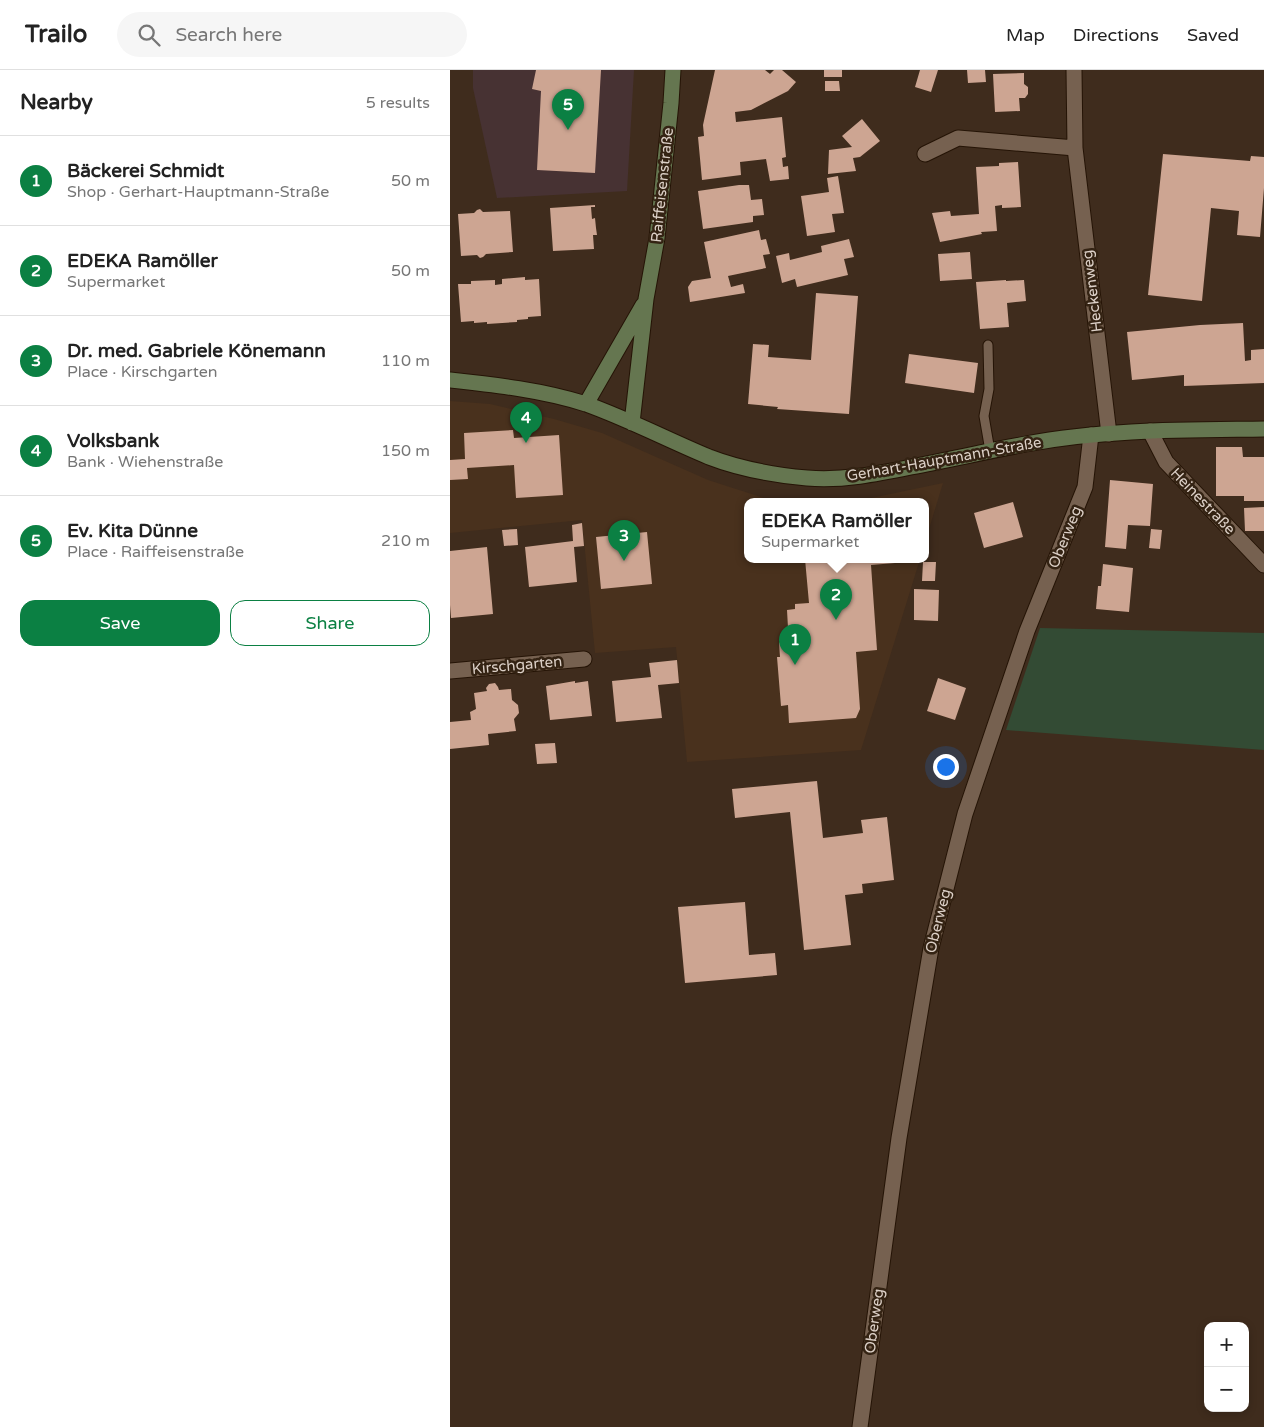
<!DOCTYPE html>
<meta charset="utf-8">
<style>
:root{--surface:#fff;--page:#f6f6f6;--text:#222;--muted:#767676;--line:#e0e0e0;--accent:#0b8043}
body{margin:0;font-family:"Varela Round",sans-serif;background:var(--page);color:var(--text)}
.controls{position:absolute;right:15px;bottom:15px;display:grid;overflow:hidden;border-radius:10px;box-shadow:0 2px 8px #0003}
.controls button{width:45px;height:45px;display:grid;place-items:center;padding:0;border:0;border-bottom:1px solid var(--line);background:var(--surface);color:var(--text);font:25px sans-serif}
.you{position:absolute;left:495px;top:696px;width:18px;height:18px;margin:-12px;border:4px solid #fff;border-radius:50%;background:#1a73e8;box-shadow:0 0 0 8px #1a73e833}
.badge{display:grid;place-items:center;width:32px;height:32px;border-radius:50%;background:var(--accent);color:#fff;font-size:16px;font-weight:700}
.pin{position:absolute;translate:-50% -41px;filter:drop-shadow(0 1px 2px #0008)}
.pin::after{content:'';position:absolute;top:26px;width:18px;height:15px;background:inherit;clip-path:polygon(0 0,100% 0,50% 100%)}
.popup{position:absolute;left:294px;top:428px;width:185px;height:65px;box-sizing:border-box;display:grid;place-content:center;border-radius:10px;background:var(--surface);filter:drop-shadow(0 1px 4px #0005);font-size:16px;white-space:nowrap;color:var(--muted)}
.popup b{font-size:19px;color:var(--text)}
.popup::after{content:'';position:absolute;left:50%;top:100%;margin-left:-10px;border:10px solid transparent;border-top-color:var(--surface)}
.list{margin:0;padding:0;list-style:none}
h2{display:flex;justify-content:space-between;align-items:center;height:65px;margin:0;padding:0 20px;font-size:21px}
h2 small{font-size:16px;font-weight:400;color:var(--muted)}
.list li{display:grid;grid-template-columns:32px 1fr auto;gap:15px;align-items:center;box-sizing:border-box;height:90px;padding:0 20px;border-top:1px solid var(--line)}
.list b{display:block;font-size:19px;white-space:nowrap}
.list p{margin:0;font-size:16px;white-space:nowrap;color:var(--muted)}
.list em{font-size:16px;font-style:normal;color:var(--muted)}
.actions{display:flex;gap:10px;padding:15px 20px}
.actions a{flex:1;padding:11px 0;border:1px solid var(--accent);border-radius:15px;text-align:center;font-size:18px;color:var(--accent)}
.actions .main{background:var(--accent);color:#fff}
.icon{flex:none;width:28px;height:28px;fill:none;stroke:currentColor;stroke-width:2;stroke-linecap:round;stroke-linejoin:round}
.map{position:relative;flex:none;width:814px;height:1357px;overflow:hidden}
header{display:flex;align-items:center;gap:30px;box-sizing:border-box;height:70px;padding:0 25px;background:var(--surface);border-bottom:1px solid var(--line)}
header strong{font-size:24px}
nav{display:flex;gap:28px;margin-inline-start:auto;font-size:18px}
.search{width:350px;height:45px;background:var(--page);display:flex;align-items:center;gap:12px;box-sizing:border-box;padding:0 18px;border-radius:28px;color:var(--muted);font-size:19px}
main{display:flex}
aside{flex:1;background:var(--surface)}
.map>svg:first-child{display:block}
</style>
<header>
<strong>Trailo</strong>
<div class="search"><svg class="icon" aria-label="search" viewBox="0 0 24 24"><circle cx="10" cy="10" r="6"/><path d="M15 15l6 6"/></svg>Search here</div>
<nav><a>Map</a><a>Directions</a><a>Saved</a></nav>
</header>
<main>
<aside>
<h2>Nearby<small>5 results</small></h2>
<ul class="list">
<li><span class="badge">1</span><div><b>Bäckerei Schmidt</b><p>Shop · Gerhart-Hauptmann-Straße</p></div><em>50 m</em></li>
<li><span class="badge">2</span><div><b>EDEKA Ramöller</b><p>Supermarket</p></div><em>50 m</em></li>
<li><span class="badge">3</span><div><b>Dr. med. Gabriele Könemann</b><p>Place · Kirschgarten</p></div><em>110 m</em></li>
<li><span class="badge">4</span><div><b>Volksbank</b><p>Bank · Wiehenstraße</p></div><em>150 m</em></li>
<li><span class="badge">5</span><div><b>Ev. Kita Dünne</b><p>Place · Raiffeisenstraße</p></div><em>210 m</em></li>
</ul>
<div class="actions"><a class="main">Save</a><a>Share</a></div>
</aside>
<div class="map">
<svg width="814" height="1357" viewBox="0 0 814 1357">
<rect width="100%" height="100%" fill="#3f2c1d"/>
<path fill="#49311d" d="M0 331 40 334 104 349 152 363 258 410 317 429 341 431H297V489H470L411 680 237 692 226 577 145 583 132 450 0 463Z
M493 413 475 472V431H407Z"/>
<path fill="#473233" d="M23 0H184L177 121 47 128 23 18Z"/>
<path fill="#334b34" d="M590 558 814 563V680L556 660Z"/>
<path fill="#cda592" d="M86 0H151L145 103 87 100 91 21 82 19Z
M265 0H315L320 4 324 0H332L346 12 338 21 301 40 285 42 286 52 332 47 336 87 332 88 333 97 338 96 339 109 320 111 316 89 290 92 291 105 252 110 248 67 254 66 253 55Z
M374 0H392V7H374Z
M470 0H488L481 22 465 17Z
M517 0H535L536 12 518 13Z
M574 3V14L578 17V24L575 28H569L570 41 545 42 543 4Z
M375 11H389L390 21H375Z
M412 49 430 71 410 87 403 88 406 101 378 104 379 80 402 77 392 66Z
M713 84 800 91 801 86 814 87V118L810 167 787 165 789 141 761 138 752 231 698 225Z
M568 92 571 137 552 138V135L545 136 547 161 531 162 532 164 490 172 482 143 500 141 501 146 529 144 526 97 549 96V93Z
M388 106 394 143 382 144 385 162 357 166 351 126 379 122 377 108Z
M289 115H299L301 130 312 129 314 145 303 146V152L253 159 248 121Z
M145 135V137H141L142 149 145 148 146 158 147 165H143L144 179 103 181 100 138Z
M30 139 33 142 60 141 63 182 36 184 33 187 30 188 27 185 11 186 8 144 24 143 27 140Z
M309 160 311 170 316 169 320 184 313 185 316 198 278 206 281 217 293 214 295 223 240 232 238 217 242 211 261 208 254 172Z
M399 169 404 187 394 189 398 205 347 217 345 209 332 213 326 186 339 183 340 190 372 182 371 176Z
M520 182 522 209 490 211 488 184Z
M75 207V210L89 209 91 246 78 247V249L67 250V252L37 254V252L24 253V251L11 252 8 214H21V211L45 210V215L52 214V209Z
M556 210V211L574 210 576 231 557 233 559 257 530 259 526 212Z
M366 223 408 226 399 344 327 339 328 337 298 334 303 274 319 275 318 287 361 290Z
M793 253 795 291 801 290V280L814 279V313L734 316V305L682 310 677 262 750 255Z
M459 284 528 293 524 323 455 313Z
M63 360 64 368 109 365 113 425 66 428 64 395 17 398 18 409 0 410V390L15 389 14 363Z
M766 377H792L793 387H814V431H794V426H766Z
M660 410 703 414 700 456 678 455 676 479 655 477Z
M563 432 573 467 534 478 524 443Z
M814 437V461H795L794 438Z
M132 453 134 476 124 477 127 512 79 517 75 477 123 471 122 455Z
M67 459 68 475 54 476 52 460Z
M701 459 712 460 710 479 699 478Z
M197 462 202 514 151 519 146 467Z
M37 477 43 544 1 548 0 535V481Z
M355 489H444L445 493 421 495 427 580 406 582 410 639 406 648 339 653 338 635 331 636 327 587H330L329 573 341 559 338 558 337 540 345 539V534L359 533Z
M473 492H486L485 511H472Z
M653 494 683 498 679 542 646 539 648 516H651Z
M464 519 489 520 488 551 464 550Z
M227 590 229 613 208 615 212 648 166 652 162 611 201 607 199 593Z
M488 608 516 618 505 650 477 641Z
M125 611V613L138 611 142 646 100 650 96 616Z
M45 613 48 617 49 620 61 619 62 630 68 635 69 643 64 649 66 661 38 664 39 675 0 679V652L21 650 20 642 26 639 24 623 37 621 36 618 39 614Z
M105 673 107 693 87 694 85 674Z
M367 711 373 768 413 763 411 750 437 747 444 810 412 814 413 823 395 825 401 875 354 880 340 742 285 748 282 719Z
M295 832 299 885 325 883 327 905 235 913 228 837Z"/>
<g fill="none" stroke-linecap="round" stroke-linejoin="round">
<g stroke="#251406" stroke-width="11">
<path id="lane" d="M538 275 539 319 534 346 540 381"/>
</g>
<g stroke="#251406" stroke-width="17">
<path id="street" d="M624 0 625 78 659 364
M475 84 508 68 625 78
M700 361 716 392 814 495
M0 601 134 589
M410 1357 449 1068 481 878 515 744 577 561 635 417 641 365"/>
</g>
<g stroke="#251406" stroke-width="17">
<path id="secondary" d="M0 310C46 315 92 320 136 334 178 349 218 370 259 387 290 399 324 405 357 408 392 411 427 404 461 397 499 390 537 381 576 374 654 359 735 360 814 359
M136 334 193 235
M182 353 196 229 207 168 221 33 223 0"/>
</g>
<use href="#lane" stroke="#766150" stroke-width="9"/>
<use href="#street" stroke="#766150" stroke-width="15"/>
<use href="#secondary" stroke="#657650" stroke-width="15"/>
</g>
<g text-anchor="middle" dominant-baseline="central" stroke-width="5" stroke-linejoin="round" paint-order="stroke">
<g font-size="15" fill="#dcd0c7" stroke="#342313">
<text transform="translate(212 115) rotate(-84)">Raiffeisenstraße</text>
<text transform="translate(642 221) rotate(-97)">Heckenweg</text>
<text transform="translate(494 389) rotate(-10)">Gerhart-Hauptmann-Straße</text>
<text transform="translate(753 431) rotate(46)">Heinestraße</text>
<text transform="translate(615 467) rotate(-68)">Oberweg</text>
<text transform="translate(67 595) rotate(-5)">Kirschgarten</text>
<text transform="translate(488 851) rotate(-76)">Oberweg</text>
<text transform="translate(424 1251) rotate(-82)">Oberweg</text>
</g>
</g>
</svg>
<div class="controls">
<button>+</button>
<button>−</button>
</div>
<div class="you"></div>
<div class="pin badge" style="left:345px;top:595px">1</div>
<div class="pin badge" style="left:386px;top:550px">2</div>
<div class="popup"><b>EDEKA Ramöller</b>Supermarket</div>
<div class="pin badge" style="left:174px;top:491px">3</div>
<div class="pin badge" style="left:76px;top:373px">4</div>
<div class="pin badge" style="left:118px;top:60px">5</div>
</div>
</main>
